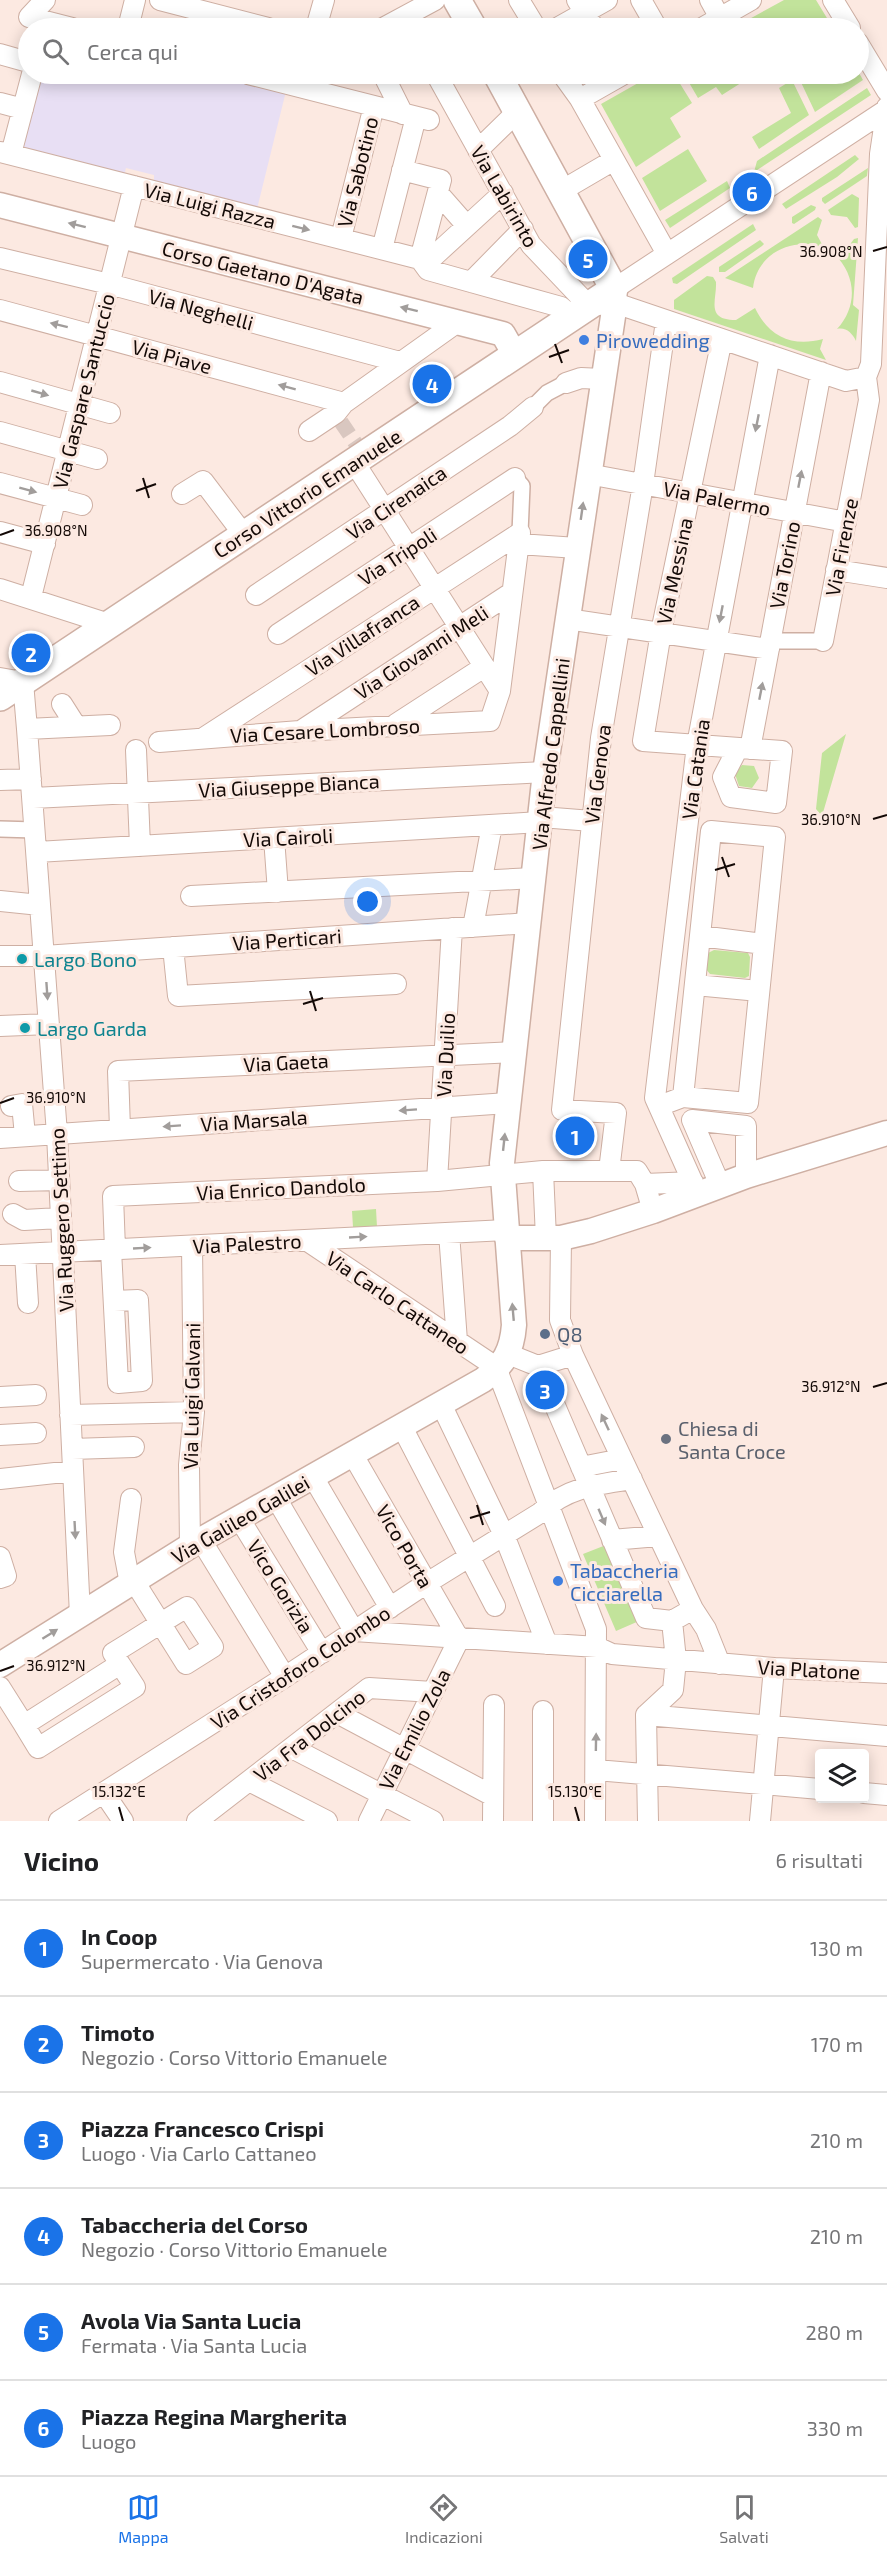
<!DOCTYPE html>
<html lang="it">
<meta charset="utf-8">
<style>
:root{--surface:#fff;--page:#f6f6f6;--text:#202124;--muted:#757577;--line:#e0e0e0;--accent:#1a73e8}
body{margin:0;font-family:"Exo 2",sans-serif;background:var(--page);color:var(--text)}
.controls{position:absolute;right:18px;bottom:18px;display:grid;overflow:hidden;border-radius:6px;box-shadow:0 3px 15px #0003}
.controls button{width:54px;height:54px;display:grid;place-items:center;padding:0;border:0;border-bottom:2px solid var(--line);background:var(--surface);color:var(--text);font:30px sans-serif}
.you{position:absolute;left:368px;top:902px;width:21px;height:21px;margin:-15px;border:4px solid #fff;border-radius:50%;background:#1a73e8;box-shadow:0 0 0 9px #1a73e833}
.badge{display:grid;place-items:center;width:39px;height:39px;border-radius:50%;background:var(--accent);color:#fff;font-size:20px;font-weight:700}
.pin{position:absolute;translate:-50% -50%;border:3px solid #fff;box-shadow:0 2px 6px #0006}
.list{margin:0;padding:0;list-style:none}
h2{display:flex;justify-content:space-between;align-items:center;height:78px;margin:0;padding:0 24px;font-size:26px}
h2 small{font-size:20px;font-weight:400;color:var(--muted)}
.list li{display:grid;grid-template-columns:39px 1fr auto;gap:18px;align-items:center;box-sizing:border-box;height:96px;padding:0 24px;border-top:2px solid var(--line)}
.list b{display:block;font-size:22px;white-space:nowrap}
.list p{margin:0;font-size:20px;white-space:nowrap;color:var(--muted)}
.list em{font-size:20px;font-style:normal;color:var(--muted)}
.icon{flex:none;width:33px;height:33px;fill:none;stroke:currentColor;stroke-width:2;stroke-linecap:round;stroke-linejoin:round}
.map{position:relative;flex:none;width:887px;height:1821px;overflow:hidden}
.search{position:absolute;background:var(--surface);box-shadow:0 3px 15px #0003;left:18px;right:18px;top:18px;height:66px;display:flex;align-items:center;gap:15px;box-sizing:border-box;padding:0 21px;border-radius:33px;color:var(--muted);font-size:22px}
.sheet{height:654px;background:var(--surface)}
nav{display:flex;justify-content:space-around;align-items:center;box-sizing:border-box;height:84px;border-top:2px solid var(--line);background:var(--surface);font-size:16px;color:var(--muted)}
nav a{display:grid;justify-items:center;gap:3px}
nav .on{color:var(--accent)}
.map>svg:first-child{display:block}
</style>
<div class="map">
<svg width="887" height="1821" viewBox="0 0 887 1821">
<rect width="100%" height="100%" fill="#fce9e1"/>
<path fill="#e8dff4" d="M40 74H216L286 91 257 209 154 184V175L126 168 124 176 21 149Z"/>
<path fill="#c2e39b" d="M784 0H816L833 28H733Z
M859 73 863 80 815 112 798 76 801 74Z
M654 74H674L692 103 670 118 681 137 636 167 601 104Z
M684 74H755L722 95 716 87 698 98Z
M792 80 809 115 759 149 752 137 791 113 779 88Z
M867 88 871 95 754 172 757 161Z
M688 149 707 181 660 211 642 178Z
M855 155 859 159 837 177 786 209 782 204Z
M868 168 867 176 825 204 822 201V198Z
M727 181 730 188 670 228 665 220Z
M852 194 859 198 858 227 855 228 847 217 831 215 828 210Z
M811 205 816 207 815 210 794 224 792 223V217Z
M818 217 822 220 817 235 824 248C793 236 757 253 753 288L725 278Z
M753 224 756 230 677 284 673 283 672 278Z
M858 238 853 305 859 310 856 341C852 333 846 327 837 329 859 305 856 273 832 252L848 247 854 239Z
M760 240 764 244 762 246 725 272H719V267Z
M707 276 713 277 716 282C717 300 705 320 736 320L755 308C769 337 792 347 823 339L820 349 826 360 674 309V300Z
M846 734 822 816 816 809 822 753Z
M742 765 754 766 759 778 752 788 739 786 735 774Z
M714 950 748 953 750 957 749 976 745 978 710 974 705 968 706 954Z
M376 1209 377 1227H353L352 1211Z
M606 1545 639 1621 616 1631 583 1554Z"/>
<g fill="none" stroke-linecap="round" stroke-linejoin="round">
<path stroke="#d9c7c0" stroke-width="15" stroke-dasharray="15 8" stroke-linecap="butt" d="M341 422 356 444"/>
<g stroke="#ceafa3" stroke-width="18">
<path id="pedestrian" d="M533 407 547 393 566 383
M515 478 522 486 520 533
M770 641H823
M0 829 35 830"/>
</g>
<g stroke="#ceafa3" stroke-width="22">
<path id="minor" d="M45 0 29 17 72 28
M160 0 268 28
M519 0 536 28
M577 0 594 28
M641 0 657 28
M710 0 720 18
M833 0 850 28
M128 28 135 0
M316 28 324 0
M383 28 435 0
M557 28 607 0
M702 28 751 0
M858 43 887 91
M0 54 28 62
M248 74 429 120
M383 74 403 114
M436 74 531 245 589 306 615 303 846 381 866 377
M562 74 580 99 667 254
M580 99 624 74
M0 103 23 109
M478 150 517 112
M0 152 420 259 432 258 503 193
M11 154 32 74
M402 170 441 180 420 259
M561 191 614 160
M438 193 467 226
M341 238 374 106
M382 249 416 117
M0 258 109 284 400 362
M420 259 428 270 561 307 573 317
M471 282 523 229
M614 289 886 110
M0 310 344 403
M722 339 661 632 643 741 782 751 776 803 731 797 723 777 738 748
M0 382 110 413
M566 383 581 378 602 379
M309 431 336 413 344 403 459 321
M0 432 97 459
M354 462 500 691
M588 474 846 522
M0 483 82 505
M182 494 203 481 244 535
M0 532 45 544
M519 544 577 548
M836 570 887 578
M0 589 109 624
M256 595 510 426 533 407
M31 597 134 186
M567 619 769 649
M278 634 515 478
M823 641 869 400 866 377 871 364 880 154 887 107
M0 678 23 682 27 729 57 1134 80 1615
M62 704 76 726
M396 724 484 667
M27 729 110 725
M302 730 511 593
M205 737 520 533
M159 742 300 731 490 721 500 691 520 533
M750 749 821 372
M136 750 140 846
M0 780 31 779
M33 798 545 772
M541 817 592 821
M274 838 278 892
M37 852 540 822
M191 896 534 878
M0 901 40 905
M473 927 492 825
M700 936 764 944
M173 947 178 996 396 984
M0 956H44L529 923
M695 985 759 991
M0 1026 49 1024
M11 1106 22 1104 25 1136
M659 1106 683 1097 748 1103 775 837 711 831 683 1097
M120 1129 118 1071 514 1052
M0 1138 508 1103
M543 1171 546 1238
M609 1171 616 1113 562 1110 601 738 643 484 666 321
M19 1181 59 1180
M437 1181 452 928
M645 1184 693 1182
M720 1185 692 1120 746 1126V1176
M698 1194 655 1098 697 745 770 355
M13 1214 24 1220 60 1218
M449 1233 457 1341
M561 1238 560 1320 573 1355 693 1609 706 1629 720 1664
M306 1240 490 1363 497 1370 596 1629 595 1821
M115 1249 113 1196 437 1181 543 1171H637L645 1184 653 1211
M111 1250 118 1383 142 1381 138 1300 114 1301
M25 1254 28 1303
M0 1255 506 1230
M508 1354 538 1366 573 1355
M538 1366 646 1618 672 1621 693 1609
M0 1397 36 1395
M441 1404 504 1535 547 1644
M70 1415 194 1412
M402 1427 495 1606
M0 1435 36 1433
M72 1449 134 1447
M353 1455 458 1637
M581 1467 622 1459
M313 1477 390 1608
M0 1479 73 1471
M276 1498 354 1631 597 1647 612 1654 774 1668 887 1673
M239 1518 322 1653
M201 1540 285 1677
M612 1540 658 1536
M190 1546 189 1465 194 1412 192 1246
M0 1557 6 1576 0 1578
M130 1584 124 1552 131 1499
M0 1687 24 1725 120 1664 113 1653C138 1638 162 1622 187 1607L213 1647 186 1664 134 1581
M543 1711V1821
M337 1713 493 1796
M646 1715 887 1736
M24 1725 38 1748 135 1687 120 1664
M292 1748 433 1821
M596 1770 820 1789
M249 1781 327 1821
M104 1793 123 1821
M864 1793 887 1795
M59 1821 285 1677 427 1583 540 1513C565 1488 598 1484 632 1479
M197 1821 369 1688 433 1692
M369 1821 460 1637
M493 1821 494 1705
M648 1821 646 1715 673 1690 676 1660 672 1621
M760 1821 774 1668"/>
</g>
<g stroke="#ceafa3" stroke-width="27">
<path id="tertiary" d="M0 205 503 334 515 355
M507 1238H561L591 1231 653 1211 746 1176 887 1133
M0 1665 190 1546 483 1380C504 1365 512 1351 514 1325L502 1163 545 772 615 303 614 289"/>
</g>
<g stroke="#ceafa3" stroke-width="30">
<path id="secondary" d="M457 0 473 28
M0 697 614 289 497 74"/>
</g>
<use href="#pedestrian" stroke="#fff" stroke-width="15"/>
<use href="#minor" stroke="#fff" stroke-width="20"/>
<use href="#tertiary" stroke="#fff" stroke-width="24"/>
<use href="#secondary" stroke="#fff" stroke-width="27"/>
</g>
<defs><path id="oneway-solid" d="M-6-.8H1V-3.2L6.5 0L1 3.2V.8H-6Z" transform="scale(1.5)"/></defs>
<g fill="#a19d9b">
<use href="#oneway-solid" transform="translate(77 225) rotate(-166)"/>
<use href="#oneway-solid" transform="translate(301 228) rotate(14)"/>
<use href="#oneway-solid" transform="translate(409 309) rotate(-166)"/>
<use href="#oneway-solid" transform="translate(59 325) rotate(-166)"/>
<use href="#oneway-solid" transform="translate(287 387) rotate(-165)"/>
<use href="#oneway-solid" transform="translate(40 393) rotate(16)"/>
<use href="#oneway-solid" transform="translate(757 423) rotate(101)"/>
<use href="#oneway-solid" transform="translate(800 479) rotate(-79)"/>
<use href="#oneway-solid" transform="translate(28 490) rotate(15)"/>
<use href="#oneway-solid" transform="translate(582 511) rotate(-82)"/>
<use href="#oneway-solid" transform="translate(721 614) rotate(101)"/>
<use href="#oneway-solid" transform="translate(761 691) rotate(-79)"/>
<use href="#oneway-solid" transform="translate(47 991) rotate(86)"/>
<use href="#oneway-solid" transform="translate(408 1110) rotate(176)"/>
<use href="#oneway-solid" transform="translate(172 1126) rotate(176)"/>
<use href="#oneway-solid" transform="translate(504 1142) rotate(-84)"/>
<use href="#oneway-solid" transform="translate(358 1237) rotate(-3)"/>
<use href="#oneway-solid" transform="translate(142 1248) rotate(-3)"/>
<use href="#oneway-solid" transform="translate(513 1312) rotate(-95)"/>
<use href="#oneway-solid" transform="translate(605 1422) rotate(-115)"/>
<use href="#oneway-solid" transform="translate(602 1517) rotate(67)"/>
<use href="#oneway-solid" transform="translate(75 1530) rotate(87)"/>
<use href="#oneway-solid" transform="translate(50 1634) rotate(-32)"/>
<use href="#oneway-solid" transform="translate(596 1742) rotate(-89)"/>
</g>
<path fill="none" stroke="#130906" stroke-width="2" d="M873 251 887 247M555 344 562 363M549 357 569 350M143 478 149 498M136 491 156 484M0 535 14 530M873 819 887 815M722 857 729 877M715 870 735 864M310 991 316 1011M303 1004 323 998M0 1103 14 1098M873 1387 887 1383M477 1505 483 1525M470 1518 490 1512M0 1671 14 1666M119 1807 123 1821M575 1807 579 1821"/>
<g fill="#3f7fe0" stroke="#fce9e1" stroke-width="2">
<circle cx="584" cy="340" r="6"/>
<circle cx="558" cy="1581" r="6"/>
</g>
<g fill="#0f9aa8" stroke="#fce9e1" stroke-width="2">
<circle cx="22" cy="959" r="6"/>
<circle cx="25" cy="1028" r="6"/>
</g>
<circle fill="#5c6f8a" stroke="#fce9e1" stroke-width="2" cx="545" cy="1334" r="6"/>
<circle fill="#6b7280" stroke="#fce9e1" stroke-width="2" cx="666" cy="1439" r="6"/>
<g text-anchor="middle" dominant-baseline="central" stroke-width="6" stroke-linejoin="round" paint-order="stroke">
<g font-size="20" fill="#130906" stroke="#fce9e1">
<text transform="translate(357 172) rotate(-76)">Via Sabotino</text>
<text transform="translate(505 196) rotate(60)">Via Labirinto</text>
<text transform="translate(210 205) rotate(14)">Via Luigi Razza</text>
<text transform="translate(263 272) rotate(14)">Corso Gaetano D'Agata</text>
<text transform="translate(201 309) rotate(15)">Via Neghelli</text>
<text transform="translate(172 356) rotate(15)">Via Piave</text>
<text transform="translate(83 391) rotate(-76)">Via Gaspare Santuccio</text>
<text transform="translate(307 493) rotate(-33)">Corso Vittorio Emanuele</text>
<text transform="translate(717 498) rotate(11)">Via Palermo</text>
<text transform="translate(396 502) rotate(-34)">Via Cirenaica</text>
<text transform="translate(841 547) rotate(-79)">Via Firenze</text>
<text transform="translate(397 556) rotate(-33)">Via Tripoli</text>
<text transform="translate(784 565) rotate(-79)">Via Torino</text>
<text transform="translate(674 571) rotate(-78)">Via Messina</text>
<text transform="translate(362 635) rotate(-33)">Via Villafranca</text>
<text transform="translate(421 652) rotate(-33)">Via Giovanni Meli</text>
<text transform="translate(325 730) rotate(-3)">Via Cesare Lombroso</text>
<text transform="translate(550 754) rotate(-83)">Via Alfredo Cappellini</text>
<text transform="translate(695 769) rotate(-82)">Via Catania</text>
<text transform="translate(597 774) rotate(-83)">Via Genova</text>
<text transform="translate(289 785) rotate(-3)">Via Giuseppe Bianca</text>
<text transform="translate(288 837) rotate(-3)">Via Cairoli</text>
<text transform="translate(287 939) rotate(-4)">Via Perticari</text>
<text transform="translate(445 1055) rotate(-87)">Via Duilio</text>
<text transform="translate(286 1062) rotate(-3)">Via Gaeta</text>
<text transform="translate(254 1120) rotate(-4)">Via Marsala</text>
<text transform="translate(281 1188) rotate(-3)">Via Enrico Dandolo</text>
<text transform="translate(61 1220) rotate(-93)">Via Ruggero Settimo</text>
<text transform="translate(247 1243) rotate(-3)">Via Palestro</text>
<text transform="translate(398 1302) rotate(34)">Via Carlo Cattaneo</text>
<text transform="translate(191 1396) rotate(-89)">Via Luigi Galvani</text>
<text transform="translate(240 1519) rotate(-30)">Via Galileo Galilei</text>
<text transform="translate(405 1546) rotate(60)">Vico Porta</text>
<text transform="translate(281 1586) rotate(58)">Vico Gorizia</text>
<text transform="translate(300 1667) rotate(-33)">Via Cristoforo Colombo</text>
<text transform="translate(809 1669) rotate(3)">Via Platone</text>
<text transform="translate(414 1729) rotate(-63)">Via Emilio Zola</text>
<text transform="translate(309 1735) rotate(-38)">Via Fra Dolcino</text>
</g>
<g font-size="20" fill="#366cbe" stroke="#fce9e1" text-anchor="start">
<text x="596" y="340">Pirowedding</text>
<text x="570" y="1570">Tabaccheria<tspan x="570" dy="23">Cicciarella</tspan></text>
</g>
<g font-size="20" fill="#0d838f" stroke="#fce9e1" text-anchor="start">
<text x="34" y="959">Largo Bono</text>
<text x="37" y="1028">Largo Garda</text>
</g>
<g font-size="20" fill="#4e5e75" stroke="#fce9e1" text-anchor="start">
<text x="557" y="1334">Q8</text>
</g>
<g font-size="20" fill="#5b616d" stroke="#fce9e1" text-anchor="start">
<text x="678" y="1428">Chiesa di<tspan x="678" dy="23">Santa Croce</tspan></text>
</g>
</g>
<g font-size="15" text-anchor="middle" fill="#130906" stroke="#fce9e1" stroke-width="6" stroke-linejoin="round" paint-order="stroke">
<text x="831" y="257">36.908°N</text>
<text x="56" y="536">36.908°N</text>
<text x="831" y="825">36.910°N</text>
<text x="56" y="1103">36.910°N</text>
<text x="831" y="1392">36.912°N</text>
<text x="56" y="1671">36.912°N</text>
<text x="119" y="1797">15.132°E</text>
<text x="575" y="1797">15.130°E</text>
</g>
</svg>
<div class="controls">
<button><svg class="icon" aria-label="layers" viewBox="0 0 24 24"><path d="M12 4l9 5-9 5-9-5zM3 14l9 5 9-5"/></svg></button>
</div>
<div class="you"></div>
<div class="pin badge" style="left:575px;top:1136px">1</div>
<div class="pin badge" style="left:31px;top:653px">2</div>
<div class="pin badge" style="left:545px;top:1390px">3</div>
<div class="pin badge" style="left:432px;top:384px">4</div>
<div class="pin badge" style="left:588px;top:259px">5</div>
<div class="pin badge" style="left:752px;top:192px">6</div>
<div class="search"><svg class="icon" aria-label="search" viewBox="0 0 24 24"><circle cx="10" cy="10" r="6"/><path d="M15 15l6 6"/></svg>Cerca qui</div>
</div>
<section class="sheet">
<h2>Vicino<small>6 risultati</small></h2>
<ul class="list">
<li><span class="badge">1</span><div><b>In Coop</b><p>Supermercato · Via Genova</p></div><em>130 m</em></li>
<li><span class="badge">2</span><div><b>Timoto</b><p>Negozio · Corso Vittorio Emanuele</p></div><em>170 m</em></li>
<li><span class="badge">3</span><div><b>Piazza Francesco Crispi</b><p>Luogo · Via Carlo Cattaneo</p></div><em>210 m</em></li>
<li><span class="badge">4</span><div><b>Tabaccheria del Corso</b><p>Negozio · Corso Vittorio Emanuele</p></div><em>210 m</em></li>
<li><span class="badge">5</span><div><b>Avola Via Santa Lucia</b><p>Fermata · Via Santa Lucia</p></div><em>280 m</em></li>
<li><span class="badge">6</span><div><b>Piazza Regina Margherita</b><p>Luogo</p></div><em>330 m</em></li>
</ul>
</section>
<nav>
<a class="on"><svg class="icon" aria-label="map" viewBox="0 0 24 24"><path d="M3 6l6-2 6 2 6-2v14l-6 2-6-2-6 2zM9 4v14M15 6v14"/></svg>Mappa</a>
<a><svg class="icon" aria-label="directions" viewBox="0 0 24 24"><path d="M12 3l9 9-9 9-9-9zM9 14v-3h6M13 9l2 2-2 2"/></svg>Indicazioni</a>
<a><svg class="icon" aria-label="saved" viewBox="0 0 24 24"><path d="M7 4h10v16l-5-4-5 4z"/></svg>Salvati</a>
</nav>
